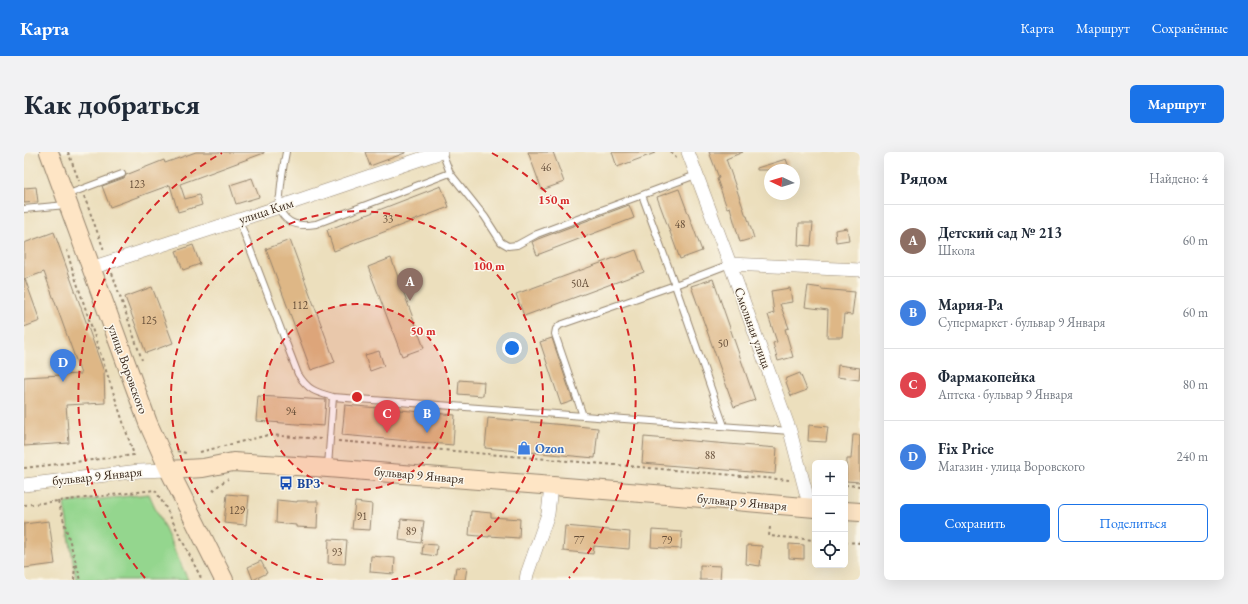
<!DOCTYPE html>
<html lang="ru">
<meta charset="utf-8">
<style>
:root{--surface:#fff;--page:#f2f2f3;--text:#1f2937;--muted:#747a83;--line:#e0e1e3;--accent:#1a73e8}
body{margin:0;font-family:"EB Garamond",serif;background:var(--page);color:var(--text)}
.controls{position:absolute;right:12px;bottom:12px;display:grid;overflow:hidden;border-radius:6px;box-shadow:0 4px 16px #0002}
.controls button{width:36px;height:36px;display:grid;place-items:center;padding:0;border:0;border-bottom:1px solid var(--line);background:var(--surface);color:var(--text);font:20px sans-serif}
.compass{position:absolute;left:740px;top:12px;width:36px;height:36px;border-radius:50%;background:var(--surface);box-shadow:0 4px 16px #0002;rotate:274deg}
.you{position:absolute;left:488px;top:196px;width:14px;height:14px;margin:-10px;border:3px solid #fff;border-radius:50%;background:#1a73e8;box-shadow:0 0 0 6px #1a73e833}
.badge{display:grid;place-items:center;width:26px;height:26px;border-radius:50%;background:var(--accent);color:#fff;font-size:13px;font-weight:700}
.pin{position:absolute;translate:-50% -33px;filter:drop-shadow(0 1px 2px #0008)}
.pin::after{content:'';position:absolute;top:21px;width:14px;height:12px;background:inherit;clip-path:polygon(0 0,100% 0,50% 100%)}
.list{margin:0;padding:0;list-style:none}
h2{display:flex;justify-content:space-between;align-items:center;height:52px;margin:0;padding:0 16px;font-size:17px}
h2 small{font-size:13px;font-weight:400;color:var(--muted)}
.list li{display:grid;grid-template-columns:26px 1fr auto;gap:12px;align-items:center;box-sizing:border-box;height:72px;padding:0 16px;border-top:1px solid var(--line)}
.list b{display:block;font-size:15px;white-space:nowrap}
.list p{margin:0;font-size:13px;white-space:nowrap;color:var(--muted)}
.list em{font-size:13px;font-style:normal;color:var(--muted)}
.actions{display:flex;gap:8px;padding:12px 16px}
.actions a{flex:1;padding:9px 0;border:1px solid var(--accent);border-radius:6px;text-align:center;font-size:14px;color:var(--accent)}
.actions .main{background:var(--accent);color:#fff}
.icon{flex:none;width:22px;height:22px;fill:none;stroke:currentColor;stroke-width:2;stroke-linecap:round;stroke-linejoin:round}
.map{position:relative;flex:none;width:836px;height:428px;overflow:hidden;border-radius:6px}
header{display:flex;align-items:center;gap:24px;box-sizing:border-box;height:56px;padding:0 20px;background:var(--accent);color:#fff}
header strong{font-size:19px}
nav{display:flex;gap:22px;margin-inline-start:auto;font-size:14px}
.intro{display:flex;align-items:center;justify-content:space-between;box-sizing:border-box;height:96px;padding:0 24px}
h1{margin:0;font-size:28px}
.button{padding:10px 18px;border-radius:6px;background:var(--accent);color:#fff;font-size:14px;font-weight:700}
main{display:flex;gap:24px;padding:0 24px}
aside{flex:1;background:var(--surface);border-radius:6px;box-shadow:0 4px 16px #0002}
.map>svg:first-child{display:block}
</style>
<header>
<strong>Карта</strong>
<nav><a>Карта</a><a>Маршрут</a><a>Сохранённые</a></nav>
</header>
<div class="intro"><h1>Как добраться</h1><a class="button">Маршрут</a></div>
<main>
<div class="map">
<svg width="836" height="428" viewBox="0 0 836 428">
<rect width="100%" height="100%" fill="#fbf7ec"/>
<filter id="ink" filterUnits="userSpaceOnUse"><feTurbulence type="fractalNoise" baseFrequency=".025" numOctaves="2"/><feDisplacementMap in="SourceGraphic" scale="8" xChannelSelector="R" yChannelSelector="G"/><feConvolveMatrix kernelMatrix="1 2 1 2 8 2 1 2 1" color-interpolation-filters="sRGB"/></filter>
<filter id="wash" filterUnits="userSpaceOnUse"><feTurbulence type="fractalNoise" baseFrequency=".012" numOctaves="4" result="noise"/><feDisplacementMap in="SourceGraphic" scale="16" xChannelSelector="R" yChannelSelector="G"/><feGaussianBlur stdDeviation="0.9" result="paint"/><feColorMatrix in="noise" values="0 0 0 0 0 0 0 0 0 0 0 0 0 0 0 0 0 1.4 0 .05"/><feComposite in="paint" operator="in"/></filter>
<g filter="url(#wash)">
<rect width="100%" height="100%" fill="#ecdfbd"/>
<path fill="#94d68e" stroke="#688056" d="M125 342 164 428H52L40 351Z"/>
<g id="blocks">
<path fill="#deb786" d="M172 0H240V1L156 32 161 47 175 43 178 53 154 60 146 33 86 55 78 34 100 26 102 23 140 8 141 11Z
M341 0H381V1L346 14Z
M504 0H529L540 30 518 38Z
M588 0H631V1L593 15Z
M685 0H719L702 7 722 64H723L730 86 716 90 706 55 703 56 693 27 695 26Z
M762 7 766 18H733V16Z
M228 26 235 45 212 52 206 33Z
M417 34 425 55 310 99 303 78Z
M12 35 14 50 0 51V36Z
M655 37 678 99 656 107 633 45Z
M605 53 610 66 513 103 508 90 514 87Z
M775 71H789L787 94 774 93Z
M823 76 825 88 812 90 811 78Z
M30 80 80 220 81 251 42 253 45 291 0 294V225L57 222 20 120 0 127V91Z
M266 88 311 210 287 218 242 97Z
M169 93 176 112 159 118 152 99Z
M612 98 620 120 500 164 492 142Z
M367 106 400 196 378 204 344 115Z
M0 127H1L16 169 0 175Z
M689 127 731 248 710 255 667 134Z
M784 134 798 136 797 137 831 140 828 163 820 162 818 185H803L804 158 781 155Z
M128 135 149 191 122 201 101 145Z
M766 136 768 150 756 152 765 176 761 177 769 205 754 209 749 191 753 190 744 163 750 161 747 139Z
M528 186 549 249 537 253 516 190Z
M355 199 360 214 346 219 341 203Z
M814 213 836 216 835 228 813 225Z
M776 221 783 238 767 244 761 227Z
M435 228 460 230 459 244 434 242Z
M234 244 302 248 300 274 232 269Z
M321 253 431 263 429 293 318 283Z
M464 266 574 276 571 306 461 296Z
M785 273 804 275 802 290 784 289Z
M829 283H836V330L822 329 823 307H827Z
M620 285 753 296 751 322 618 311Z
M203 342 225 344 222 373 200 371Z
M253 348 273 350V349H294L293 376 272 375V373L252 371Z
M331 350 348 352 346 378 328 377Z
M447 359 467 361V365L496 367 495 386 465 384V385L445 383Z
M377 367 400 369 397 391 375 388Z
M25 369 31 412 0 416V372Z
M541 374 606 380 605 397 570 394 569 402 539 399Z
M628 378 658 380 657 397 627 395Z
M305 387 323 388 321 412 304 411Z
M399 392 413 393 412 404 398 402Z
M765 392 780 393V407L765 406Z
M723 393 738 394 736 414 722 412Z
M347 404 371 406 370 422 346 420Z
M237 409 243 421 229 428 224 415Z
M676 413 697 414 696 428H676Z
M432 415 443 416 441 428H430Z"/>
</g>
</g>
<g filter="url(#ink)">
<use href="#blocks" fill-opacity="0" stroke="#94846e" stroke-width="1"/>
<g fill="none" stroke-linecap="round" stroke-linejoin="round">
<g stroke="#94846e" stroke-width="8">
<path id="service" d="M262 0C259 15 257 29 256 44 255 47 254 53 255 56 262 73 276 75 292 72L426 21
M418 0 426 21 461 65 477 90 484 94 493 93 513 82 672 23
M42 43 98 22
M618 43 651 133 700 274
M0 57 42 53
M215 68 274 222C284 238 291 240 309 245
M559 264 531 182 532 177 536 173 651 133 706 112
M304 314 309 245 559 264 766 279"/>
</g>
<g stroke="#94846e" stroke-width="14">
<path id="minor" d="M664 0 706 112 766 279 786 356
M706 112 836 118
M67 116 255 55 417 0
M0 333 115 319 145 318
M502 428 503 422 524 362 527 334"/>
</g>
<g stroke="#94846e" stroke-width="20">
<path id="secondary" d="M25 0 124 271 145 318 200 428
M145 318 179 316 209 310 304 316 655 344 791 356
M821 359 836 360"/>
</g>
<path stroke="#94846e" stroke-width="2" stroke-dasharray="3 3" stroke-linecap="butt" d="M44 0 55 29
M647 0 652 6
M60 44 80 98
M88 121 118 208
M314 289 765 328
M153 299 162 301
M176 300 244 283 297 287
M0 316 110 303 47 113 43 98
M821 333 836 334
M189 339 196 332 204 327
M34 349 57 428
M0 353 131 338 142 356 178 428
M746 375 745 384 791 388
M821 390 836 391
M50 428 51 411"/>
<use href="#service" stroke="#fff" stroke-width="6"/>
<use href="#minor" stroke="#fff" stroke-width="13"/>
<use href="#secondary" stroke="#fee5c5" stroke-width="18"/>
</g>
</g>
<circle cx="333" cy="245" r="93" fill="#d62828" fill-opacity=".12"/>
<g fill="none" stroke="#d62828" stroke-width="2" stroke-dasharray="7 5">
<circle cx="333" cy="245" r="93"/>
<path d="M299 428A186 186 0 1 1 367 428"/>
<path d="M121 426A279 279 0 0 1 198 1M468 1A279 279 0 0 1 545 426"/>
</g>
<defs>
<g id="shop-bare" transform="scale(1.08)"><path d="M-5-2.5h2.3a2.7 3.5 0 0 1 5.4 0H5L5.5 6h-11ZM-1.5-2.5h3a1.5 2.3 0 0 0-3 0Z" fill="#3f7fe0" stroke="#fbf7ec" stroke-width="2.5" paint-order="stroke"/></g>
<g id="bus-bare" transform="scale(1.08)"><path d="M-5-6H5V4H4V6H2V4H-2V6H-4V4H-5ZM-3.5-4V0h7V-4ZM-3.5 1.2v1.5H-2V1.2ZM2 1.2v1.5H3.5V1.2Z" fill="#1a4fb4" stroke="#fbf7ec" stroke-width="2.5" paint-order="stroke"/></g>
</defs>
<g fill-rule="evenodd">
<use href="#shop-bare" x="500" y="296"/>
<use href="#bus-bare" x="262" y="331"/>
</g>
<g text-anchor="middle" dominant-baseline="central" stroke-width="3" stroke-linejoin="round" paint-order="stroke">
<g font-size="11" fill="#644d38">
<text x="522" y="15">46</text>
<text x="113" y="32">123</text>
<text x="364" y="67">33</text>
<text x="656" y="72">48</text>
<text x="556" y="131">50А</text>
<text x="276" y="153">112</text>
<text x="125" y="168">125</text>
<text x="699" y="191">50</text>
<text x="267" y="259">94</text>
<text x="686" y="303">88</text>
<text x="213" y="358">129</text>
<text x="338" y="364">91</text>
<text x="387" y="379">89</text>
<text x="555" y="388">77</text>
<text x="643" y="388">79</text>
<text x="313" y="400">93</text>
</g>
<g font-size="13" fill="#3b2a1e" stroke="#fbf7ec">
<text transform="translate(242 59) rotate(-18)">улица Ким</text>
<text transform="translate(729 176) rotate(70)">Смольная улица</text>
<text transform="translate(104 217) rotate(70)">улица Воровского</text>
<text transform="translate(395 323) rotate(5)">бульвар 9 Января</text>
<text transform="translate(73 324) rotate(-6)">бульвар 9 Января</text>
<text transform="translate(718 350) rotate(5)">бульвар 9 Января</text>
</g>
<g font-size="13" font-weight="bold" fill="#366cbe" stroke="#fbf7ec" text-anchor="start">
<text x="511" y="296">Ozon</text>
</g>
<g font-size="13" font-weight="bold" fill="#164399" stroke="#fbf7ec" text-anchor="start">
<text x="273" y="331">ВРЗ</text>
</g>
</g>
<circle cx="333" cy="245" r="6" fill="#d62828" stroke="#fbf7ec" stroke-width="2"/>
<g font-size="12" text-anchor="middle" font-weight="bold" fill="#d62828" stroke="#fbf7ec" stroke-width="3" stroke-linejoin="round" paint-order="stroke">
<text x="530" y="52">150 m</text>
<text x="465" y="118">100 m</text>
<text x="399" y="183">50 m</text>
</g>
</svg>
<div class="controls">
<button>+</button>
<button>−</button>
<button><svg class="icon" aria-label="locate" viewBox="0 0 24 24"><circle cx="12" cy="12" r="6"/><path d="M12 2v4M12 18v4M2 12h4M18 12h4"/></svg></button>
</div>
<svg class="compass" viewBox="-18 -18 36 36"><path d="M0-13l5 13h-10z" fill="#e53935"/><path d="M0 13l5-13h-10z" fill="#747a83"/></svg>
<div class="you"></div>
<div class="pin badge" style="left:386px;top:149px;background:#8d6e63">A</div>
<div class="pin badge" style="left:403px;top:281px;background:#3f7fe0">B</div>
<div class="pin badge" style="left:363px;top:281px;background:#e0444e">C</div>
<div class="pin badge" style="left:39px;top:230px;background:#3f7fe0">D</div>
</div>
<aside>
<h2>Рядом<small>Найдено: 4</small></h2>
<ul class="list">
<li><span class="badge" style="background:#8d6e63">A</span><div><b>Детский сад № 213</b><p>Школа</p></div><em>60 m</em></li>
<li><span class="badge" style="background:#3f7fe0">B</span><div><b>Мария-Ра</b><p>Супермаркет · бульвар 9 Января</p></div><em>60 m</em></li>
<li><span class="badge" style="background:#e0444e">C</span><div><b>Фармакопейка</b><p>Аптека · бульвар 9 Января</p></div><em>80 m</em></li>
<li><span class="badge" style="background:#3f7fe0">D</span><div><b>Fix Price</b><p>Магазин · улица Воровского</p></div><em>240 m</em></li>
</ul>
<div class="actions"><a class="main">Сохранить</a><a>Поделиться</a></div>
</aside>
</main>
